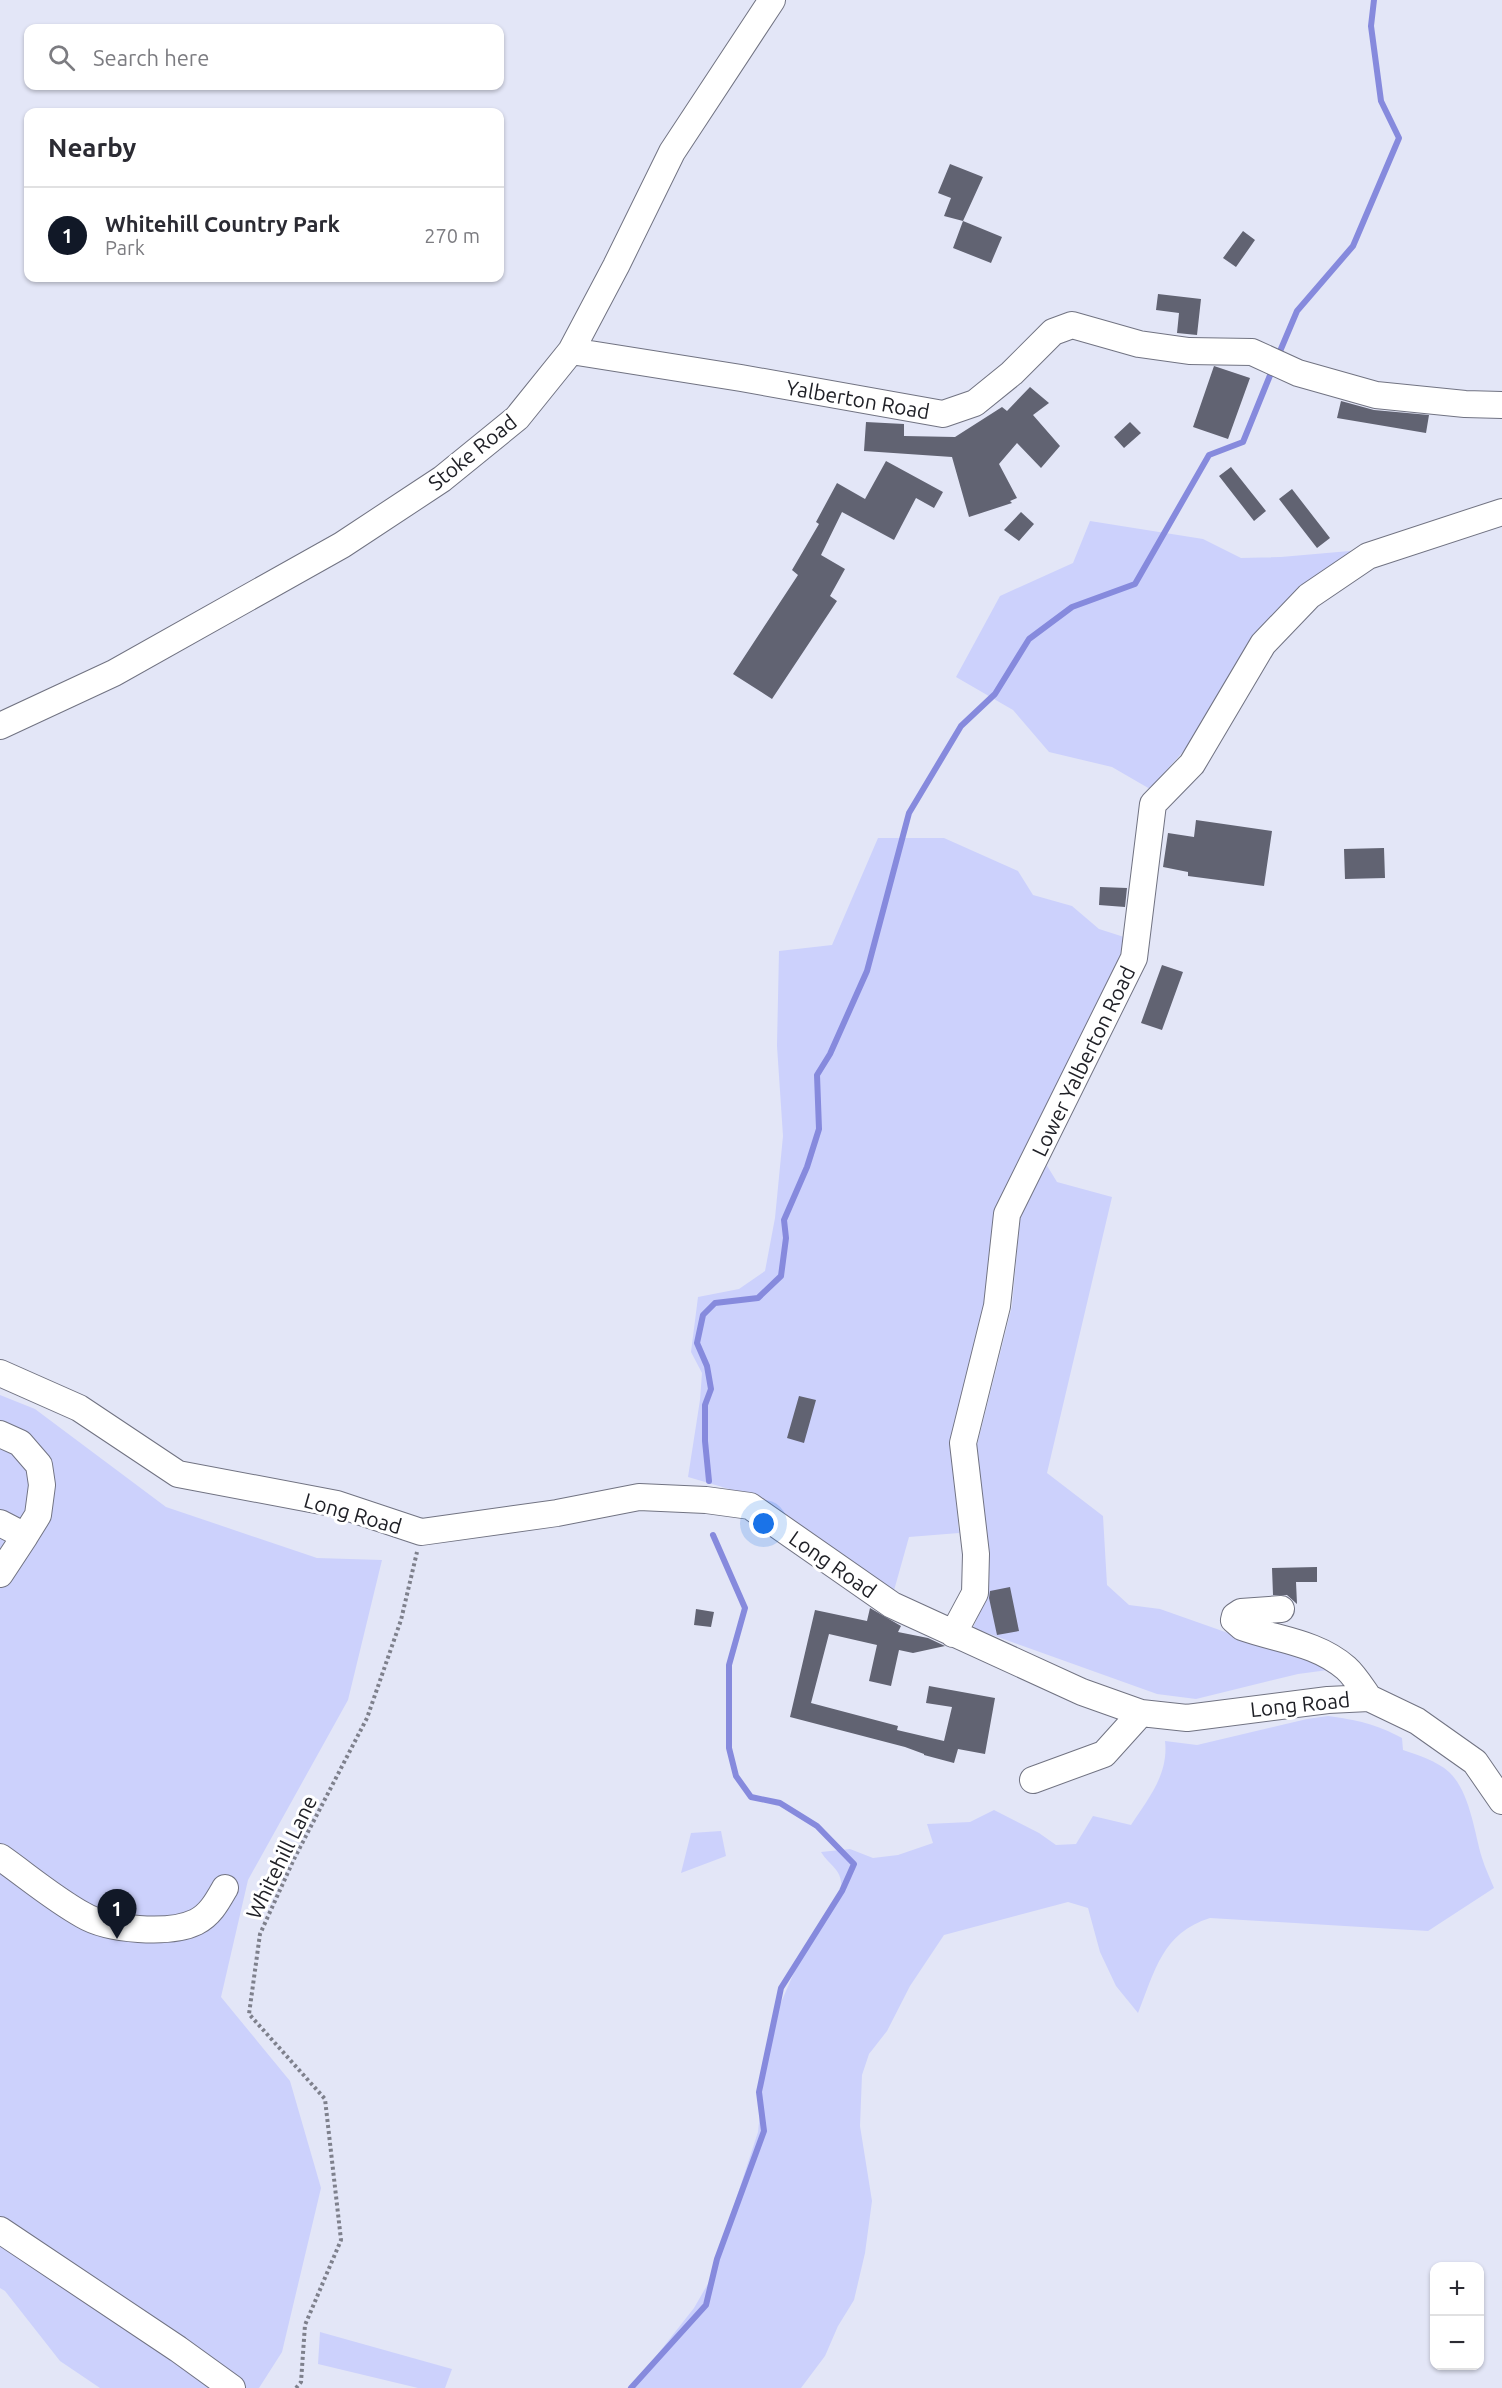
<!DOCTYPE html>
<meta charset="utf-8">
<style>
:root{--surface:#fff;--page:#f7f7f7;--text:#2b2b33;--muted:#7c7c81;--line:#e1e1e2;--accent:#111827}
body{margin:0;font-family:Ubuntu,sans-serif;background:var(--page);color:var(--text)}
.controls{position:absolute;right:18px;bottom:18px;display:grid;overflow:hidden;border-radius:12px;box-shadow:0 2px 4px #0004}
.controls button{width:54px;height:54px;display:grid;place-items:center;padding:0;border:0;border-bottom:2px solid var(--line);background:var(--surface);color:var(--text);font:30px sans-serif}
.you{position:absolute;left:764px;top:1524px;width:21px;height:21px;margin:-15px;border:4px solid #fff;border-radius:50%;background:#1a73e8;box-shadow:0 0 0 9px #1a73e833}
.badge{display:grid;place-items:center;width:39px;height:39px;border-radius:50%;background:var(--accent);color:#fff;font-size:20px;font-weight:700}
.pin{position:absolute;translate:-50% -50px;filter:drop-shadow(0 2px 3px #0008)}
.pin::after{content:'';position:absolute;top:32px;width:21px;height:18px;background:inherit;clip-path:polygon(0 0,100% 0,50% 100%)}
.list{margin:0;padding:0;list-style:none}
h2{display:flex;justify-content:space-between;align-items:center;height:78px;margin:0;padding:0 24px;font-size:26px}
h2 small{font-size:20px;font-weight:400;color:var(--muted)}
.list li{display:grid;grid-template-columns:39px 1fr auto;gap:18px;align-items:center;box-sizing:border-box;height:96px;padding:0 24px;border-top:2px solid var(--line)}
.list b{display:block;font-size:22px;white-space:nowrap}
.list p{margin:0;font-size:20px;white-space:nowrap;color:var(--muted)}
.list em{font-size:20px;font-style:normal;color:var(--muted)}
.icon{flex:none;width:33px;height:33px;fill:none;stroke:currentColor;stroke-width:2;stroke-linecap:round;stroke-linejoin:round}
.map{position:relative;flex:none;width:1502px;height:2388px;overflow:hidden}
.search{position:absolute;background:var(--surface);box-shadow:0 2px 4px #0004;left:24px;top:24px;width:480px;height:66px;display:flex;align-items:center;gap:15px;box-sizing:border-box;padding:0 21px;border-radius:12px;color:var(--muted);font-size:22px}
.panel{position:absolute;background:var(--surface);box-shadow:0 2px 4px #0004;left:24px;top:108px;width:480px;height:174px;border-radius:12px}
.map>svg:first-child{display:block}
</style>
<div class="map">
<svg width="1502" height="2388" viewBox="0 0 1502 2388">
<rect width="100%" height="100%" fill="#e3e6f7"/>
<path fill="#ccd1fc" d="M1090 521 1203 539 1241 558 1281 557 1361 550 1150 789 1112 767 1049 752 1013 710 956 677 1000 596 1073 563Z
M878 838H944L1018 871 1033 895 1072 906 1099 929 1124 937 1121 962 1075 1052 986 1309 951 1439 959 1533 909 1537 893 1594 760 1498 688 1477 700 1400 702 1373 691 1352 698 1297 739 1289 765 1271 775 1218 783 1136 777 1046 779 951 832 945Z
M1046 1164 1057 1182 1112 1197 1047 1473 1103 1516 1107 1585 1129 1605 1160 1609 1248 1640 1301 1651 1328 1670 1298 1674 1196 1699 1157 1694 973 1628 982 1606 987 1579 986 1534 977 1445 1012 1306 1020 1218Z
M0 1395 35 1409 166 1507 317 1558 382 1560 348 1700 248 1880 221 1997 290 2081 321 2188 282 2352 259 2388H100L60 2361 5 2291 0 2288Z
M1328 1716C1357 1720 1376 1724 1402 1738L1403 1750C1418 1755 1437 1761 1449 1772 1470 1792 1474 1831 1482 1858 1485 1868 1490 1878 1494 1888L1428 1931 1210 1918C1162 1933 1155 1971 1138 2013L1116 1986 1100 1952 1088 1908 1068 1902 944 1935 910 1986 887 2031 869 2054 862 2075 860 2126 872 2201 865 2253 854 2300 838 2326 825 2356 801 2388H631L694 2308 709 2282 758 2132 764 2074 776 2014 799 1961 841 1893C844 1869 831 1868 821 1852L850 1849 873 1858 898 1855 933 1843 927 1824 970 1822 994 1810 1039 1833 1056 1845 1076 1844 1093 1816 1131 1825C1148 1799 1169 1774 1165 1741L1197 1745 1307 1719Z
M721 1831 726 1856 681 1873 691 1833Z
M320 2332 452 2369 445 2388H418L318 2364Z"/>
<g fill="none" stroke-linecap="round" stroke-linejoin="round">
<path stroke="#868add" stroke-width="6" d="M1278 356 1297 311 1353 246 1399 138 1381 101 1371 26 1374 0
M709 1481 705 1441V1405L711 1389 707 1366 697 1343 703 1315 715 1303 758 1298 781 1276 786 1238 784 1220 807 1167 819 1129 817 1075 830 1054 867 971 909 813 961 726 995 694 1029 639 1072 607 1135 584 1209 455 1243 442 1273 368
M631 2388 706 2305 717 2259 764 2131 759 2092 781 1988 842 1891 854 1864 817 1826 780 1803 751 1797 736 1776 729 1748V1665L745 1608 713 1535"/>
</g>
<path fill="#616372" d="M950 164 983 177 963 221 944 216 951 198 938 193Z
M963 221 1002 237 991 263 953 248Z
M1243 231 1255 240 1236 267 1223 258Z
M1158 294 1201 299 1197 335 1177 333 1179 313 1156 310Z
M1214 366 1250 378 1228 439 1193 427Z
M1030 387 1049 403 1033 415 1060 446 1041 468 1017 443 999 464 1017 498 1010 501 1012 503 969 517 952 457 864 451 866 422 904 424V436L955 437 1002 407 1007 411Z
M1341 401 1374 410 1429 415 1426 433 1337 418Z
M1130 422 1141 433 1124 448 1114 437Z
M886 461 943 492 934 508 916 498 894 540 842 512 821 555 845 569 830 596 837 601 772 699 733 674 798 575 792 570 819 524 816 522 837 483 865 499Z
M1231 467 1266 511 1254 521 1219 476Z
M1292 489 1330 538 1317 548 1279 499Z
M1021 512 1034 524 1019 541 1004 530Z
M1196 820 1272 831 1264 886 1188 876V872L1163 867 1168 833 1194 837Z
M1384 848 1385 878 1345 879 1344 849Z
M1100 887 1127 888 1125 907 1099 905Z
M1162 965 1183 972 1162 1030 1141 1023Z
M799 1396 816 1400 804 1443 787 1438Z
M1317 1567V1582H1296L1297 1604 1287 1595H1273L1272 1568Z
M1010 1587 1019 1631 997 1635 989 1598 990 1591Z
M870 1608 901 1626 898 1632 928 1638 945 1646 913 1653 899 1650 891 1686 869 1681 877 1645 829 1634 811 1703 898 1726 897 1730 944 1741 952 1707 926 1703 929 1686 995 1698 985 1754 958 1749 954 1763 924 1755V1754L905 1747 790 1717 815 1610 867 1621Z
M696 1609 714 1612 711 1627 694 1625Z"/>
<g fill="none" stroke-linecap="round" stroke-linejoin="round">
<g stroke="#717382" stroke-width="28">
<path id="minor" d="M571 351 741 378 943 414 975 403 1012 373 1053 332 1072 325 1139 344 1189 351 1252 352 1298 373 1376 395 1465 404 1502 405
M0 726 114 673 342 545 442 479 517 418 571 351 616 266 672 152 772 0
M0 1373 79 1408 178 1474 337 1504 421 1532 557 1513 639 1497 706 1500 750 1506 892 1605 1082 1692 1141 1713 1187 1718 1328 1700 1369 1698 1417 1721 1475 1762 1502 1801
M0 1434 20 1443 39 1465 42 1485 38 1515 25 1536
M0 1523 25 1536 0 1574
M1281 1609 1241 1612 1235 1616 1234 1620 1242 1627C1278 1640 1316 1642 1346 1668 1355 1676 1362 1688 1369 1698
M953 1634 975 1593 976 1554 963 1443 997 1306 1007 1214 1134 958 1153 804 1192 764 1263 644 1309 596 1368 556 1502 512
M1033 1780 1104 1754 1141 1713
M0 1857C27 1876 54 1899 83 1915 108 1930 169 1935 196 1922 210 1915 217 1902 225 1888
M0 2230 178 2349 232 2388"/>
</g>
<path stroke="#7e808c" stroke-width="4" stroke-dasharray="3 3" stroke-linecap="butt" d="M296 2388 301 2382 305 2325 341 2240 325 2099 249 2014 260 1934 294 1859 367 1718 401 1620 417 1552"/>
<use href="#minor" stroke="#fff" stroke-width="26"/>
</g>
<g text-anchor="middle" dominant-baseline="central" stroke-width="6" stroke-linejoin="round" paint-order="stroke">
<g font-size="21" fill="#202127" stroke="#fff">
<text transform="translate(858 399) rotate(10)">Yalberton Road</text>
<text transform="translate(472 452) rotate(-39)">Stoke Road</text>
<text transform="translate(1083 1061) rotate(-64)">Lower Yalberton Road</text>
<text transform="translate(353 1513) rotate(16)">Long Road</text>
<text transform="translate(833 1564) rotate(35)">Long Road</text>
<text transform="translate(1300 1704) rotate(-6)">Long Road</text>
<text transform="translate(281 1857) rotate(-64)">Whitehill Lane</text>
</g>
</g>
</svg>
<div class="controls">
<button>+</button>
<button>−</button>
</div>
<div class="you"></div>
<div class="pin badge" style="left:117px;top:1939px">1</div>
<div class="search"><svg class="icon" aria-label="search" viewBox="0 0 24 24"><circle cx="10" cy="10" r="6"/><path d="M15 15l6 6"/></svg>Search here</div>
<section class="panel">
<h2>Nearby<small></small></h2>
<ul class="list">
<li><span class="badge">1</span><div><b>Whitehill Country Park</b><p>Park</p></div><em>270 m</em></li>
</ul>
</section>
</div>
